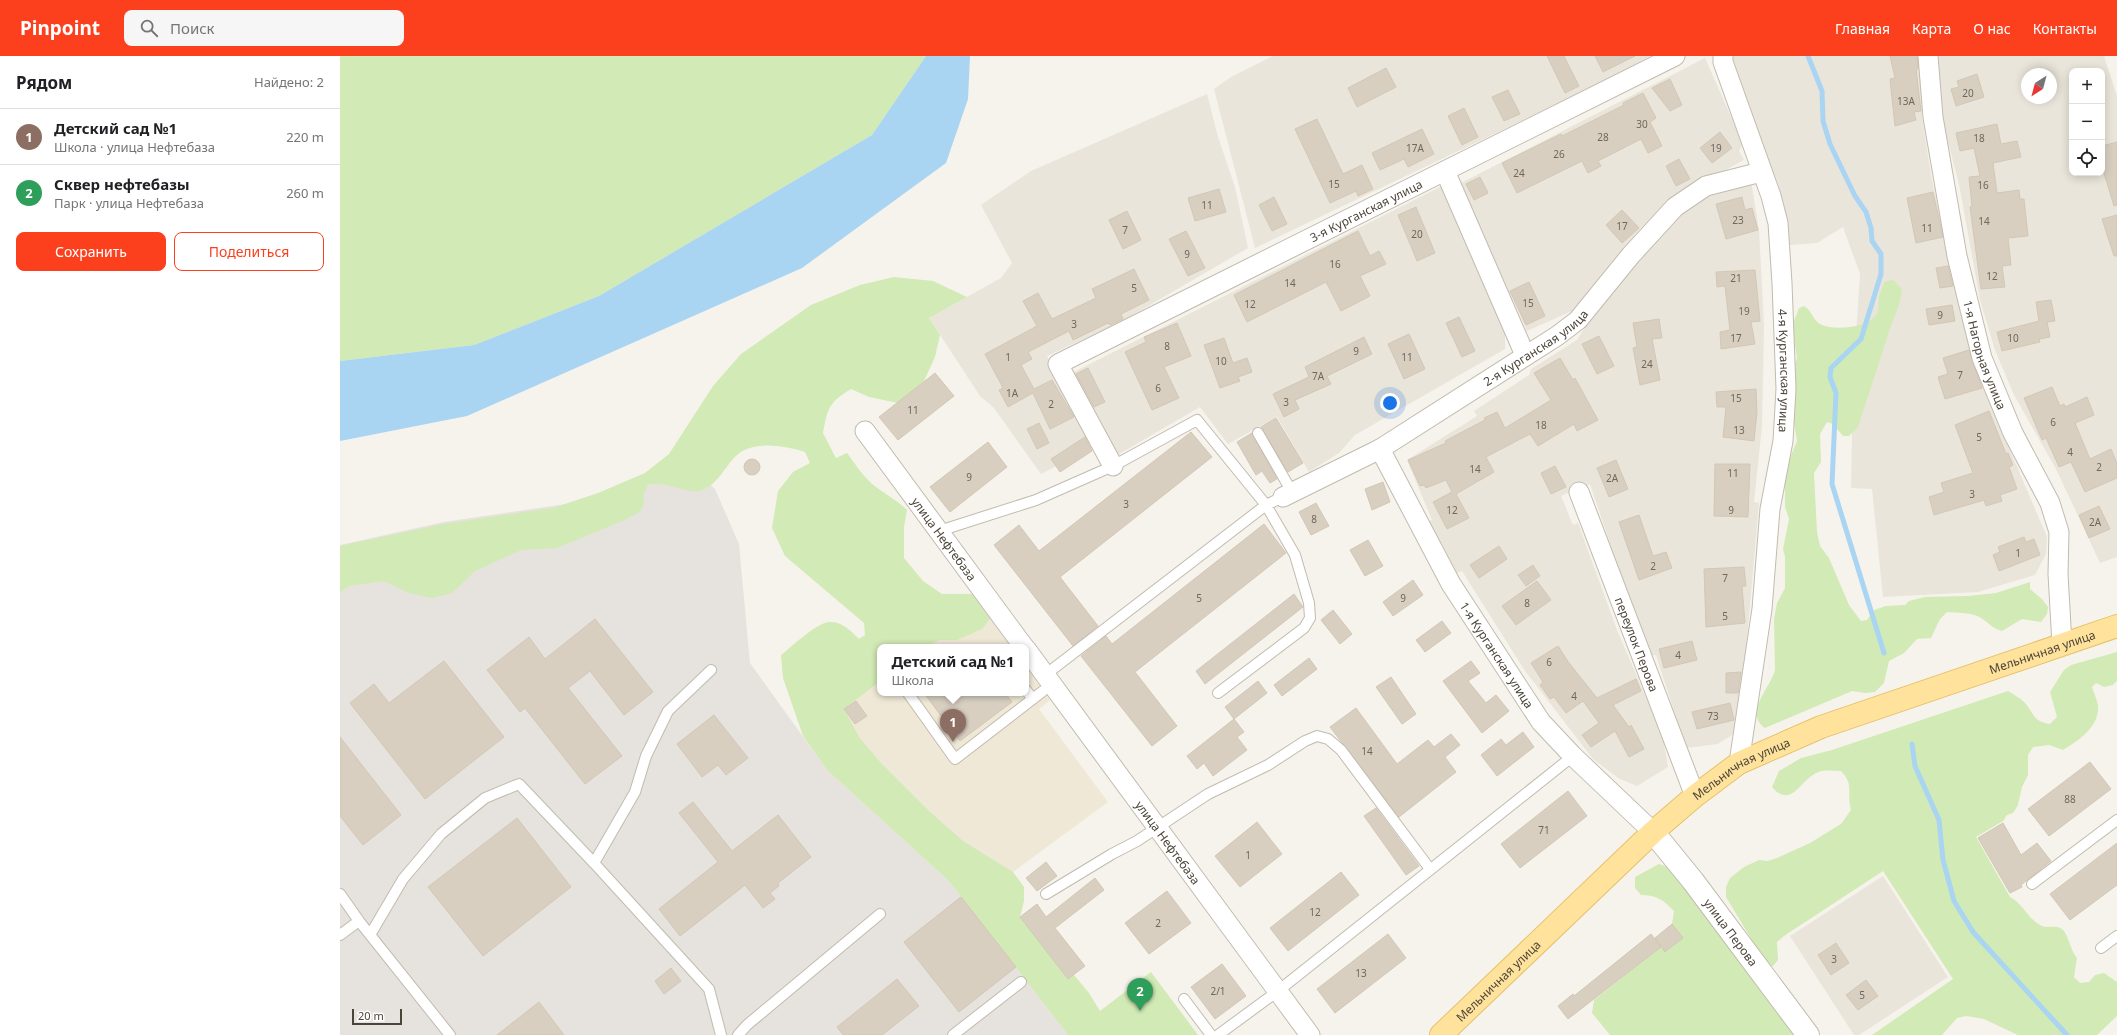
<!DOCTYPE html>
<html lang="ru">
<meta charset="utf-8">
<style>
:root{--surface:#fff;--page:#f6f6f6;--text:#202124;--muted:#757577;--line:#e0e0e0;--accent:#fc3f1d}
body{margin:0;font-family:"Noto Sans",sans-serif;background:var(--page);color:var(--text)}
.controls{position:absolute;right:12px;top:12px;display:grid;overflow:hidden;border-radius:8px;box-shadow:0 2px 10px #0003}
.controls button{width:36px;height:36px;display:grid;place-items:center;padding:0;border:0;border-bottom:1px solid var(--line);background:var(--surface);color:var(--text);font:20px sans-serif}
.compass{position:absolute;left:1681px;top:12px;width:36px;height:36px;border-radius:50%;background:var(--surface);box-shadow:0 2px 10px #0003;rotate:216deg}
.scale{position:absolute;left:12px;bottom:10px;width:50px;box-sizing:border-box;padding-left:4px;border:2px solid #4b4439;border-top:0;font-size:11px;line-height:14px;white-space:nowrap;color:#4b4439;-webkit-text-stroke:3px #fff;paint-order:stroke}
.you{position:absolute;left:1050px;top:347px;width:14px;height:14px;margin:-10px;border:3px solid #fff;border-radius:50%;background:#1a73e8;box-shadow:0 0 0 6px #1a73e833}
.badge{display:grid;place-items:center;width:26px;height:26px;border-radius:50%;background:var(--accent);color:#fff;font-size:13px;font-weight:700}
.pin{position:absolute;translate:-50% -33px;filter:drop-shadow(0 1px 2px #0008)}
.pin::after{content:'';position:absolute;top:21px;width:14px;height:12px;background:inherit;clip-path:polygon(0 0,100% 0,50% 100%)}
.popup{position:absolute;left:537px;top:588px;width:152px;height:52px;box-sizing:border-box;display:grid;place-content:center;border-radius:8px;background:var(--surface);filter:drop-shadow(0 1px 3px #0005);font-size:13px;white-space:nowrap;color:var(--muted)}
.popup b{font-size:15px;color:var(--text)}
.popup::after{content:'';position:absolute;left:50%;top:100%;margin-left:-8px;border:8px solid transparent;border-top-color:var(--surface)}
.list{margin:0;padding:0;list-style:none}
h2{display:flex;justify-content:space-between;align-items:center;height:52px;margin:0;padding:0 16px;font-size:17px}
h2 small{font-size:13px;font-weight:400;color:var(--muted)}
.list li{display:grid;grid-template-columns:26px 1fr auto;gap:12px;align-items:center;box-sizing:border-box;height:56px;padding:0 16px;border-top:1px solid var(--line)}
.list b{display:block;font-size:15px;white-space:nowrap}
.list p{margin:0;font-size:13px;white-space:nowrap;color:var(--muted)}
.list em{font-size:13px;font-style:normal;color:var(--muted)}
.actions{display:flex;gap:8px;padding:12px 16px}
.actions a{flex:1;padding:9px 0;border:1px solid var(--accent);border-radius:8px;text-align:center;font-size:14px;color:var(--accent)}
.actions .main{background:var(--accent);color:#fff}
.icon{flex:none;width:22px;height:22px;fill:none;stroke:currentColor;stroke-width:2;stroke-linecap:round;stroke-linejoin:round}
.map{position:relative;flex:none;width:1777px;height:979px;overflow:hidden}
header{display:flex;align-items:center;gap:24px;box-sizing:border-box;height:56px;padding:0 20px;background:var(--accent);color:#fff}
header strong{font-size:19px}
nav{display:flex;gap:22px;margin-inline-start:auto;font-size:14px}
.search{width:280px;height:36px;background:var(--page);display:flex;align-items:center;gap:10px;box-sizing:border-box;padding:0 14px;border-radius:8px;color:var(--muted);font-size:15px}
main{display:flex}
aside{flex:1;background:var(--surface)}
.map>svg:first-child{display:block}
</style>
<header>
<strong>Pinpoint</strong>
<div class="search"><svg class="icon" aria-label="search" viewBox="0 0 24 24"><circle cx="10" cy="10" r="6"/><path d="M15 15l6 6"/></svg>Поиск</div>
<nav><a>Главная</a><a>Карта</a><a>О нас</a><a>Контакты</a></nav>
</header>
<main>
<aside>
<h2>Рядом<small>Найдено: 2</small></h2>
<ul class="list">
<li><span class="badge" style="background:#8d6e63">1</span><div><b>Детский сад №1</b><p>Школа · улица Нефтебаза</p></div><em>220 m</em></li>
<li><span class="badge" style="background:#2e9e5b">2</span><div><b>Сквер нефтебазы</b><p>Парк · улица Нефтебаза</p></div><em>260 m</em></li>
</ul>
<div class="actions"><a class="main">Сохранить</a><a>Поделиться</a></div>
</aside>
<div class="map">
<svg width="1777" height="979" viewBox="0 0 1777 979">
<rect width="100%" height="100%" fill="#f6f3ec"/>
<path fill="#eae5da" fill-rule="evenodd" d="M933 0H1310L1267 24 915 192 874 33 891 21Z
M1393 0H1582V61L1591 119 1629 289 1651 350 1707 481 1706 498 1695 519 1638 536 1543 541 1532 433 1511 432 1513 325 1520 218 1503 171 1477 187 1449 189 1438 127 1394 19Z
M1596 0H1764L1777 40V501L1760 507 1716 413 1674 339 1655 294 1640 244 1619 128 1603 67ZM1732 15H1762V117H1732ZM1687 18H1711V42H1687Z
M1365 2 1403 88 1399 95 1404 104 1352 132 1323 152 1300 173 1232 255 1187 275 1119 128Z
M867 38 878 81 895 131 908 192 784 264 707 300 739 358 747 380 712 402 716 410 701 418 654 352 640 340 589 262 661 222 672 207 641 149 691 115Z
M1411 125 1419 174 1424 270 1422 370 1414 446 1419 447 1408 572 1398 663 1392 679 1378 688 1346 692 1316 599 1308 600 1250 428 1221 440 1233 469 1238 467 1277 574 1323 681 1328 711 1297 730 1278 722 1253 703 1185 615 1122 515 1117 517 1101 486 1094 489 1084 468 1092 464 1067 404 1137 360 1134 355 1189 319 1191 313 1237 284 1255 255 1318 178 1366 139Z
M1104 129 1165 272V293L1015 379 999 397 969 416 937 361 888 388 860 351 774 401 730 318Z
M1543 820 1608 921 1519 979H1514L1450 880Z"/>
<path fill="#e6e2dd" d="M351 411 375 433 399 488 410 607 487 714 609 825 728 979H0V489L104 466 287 439Z"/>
<path fill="#efe8d6" d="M632 538 671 591H559Z
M540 605V637H686V612L710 644 699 653 768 746 639 841 477 651Z"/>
<path fill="#d2eab5" d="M0 0H586L532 79 259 240 134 289 0 305Z
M554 221 593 225 627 241 589 262 600 279 595 301 584 325 558 347 529 341 511 333C488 347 488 352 483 377L496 402 507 397C516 409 524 422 536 431 547 439 558 445 567 454L564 471V502L583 525 602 538H632L650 563 642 573 617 584H600L584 591H540V625L504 653 519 681 540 706 590 756 623 785 673 816 684 831V845L680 861 728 923 734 919 749 937 760 955 811 916 858 979H728L609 825 487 714 463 680 443 622 441 599C453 590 477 566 490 566 502 565 512 576 519 583L525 579 524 567 445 500 432 472 438 435 453 416 470 407 465 396C446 390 413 384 397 399 384 411 378 430 359 435 348 438 327 424 308 429L303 439 304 447 300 456 282 465 217 492 181 494 135 515 112 537 92 542 69 537 44 525 9 530 0 536V490L103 468 213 452 258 437 305 417 329 398 373 330 401 298 471 249 520 229Z
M1553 224 1562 233C1561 251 1551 265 1547 282L1518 371 1509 380H1503L1493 368 1487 366 1480 378 1481 406 1474 417 1477 476 1480 490 1489 502 1509 549 1521 565 1527 564 1534 554 1546 550 1565 549 1569 545 1585 541 1628 540 1656 537 1690 526V533L1702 543 1708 551 1707 558 1701 566 1682 563 1662 575C1653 573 1649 567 1641 562 1632 556 1617 557 1607 556L1600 563 1591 582 1577 583 1564 597 1549 605 1544 627 1535 636 1525 637 1512 635 1425 672C1403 657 1431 631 1435 614L1434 563 1437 547 1445 532V501L1443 493 1449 463 1445 451V421L1450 402 1457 385 1450 344 1452 317 1457 302 1452 270 1459 252 1464 250C1472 255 1473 264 1480 268 1492 275 1528 272 1536 259 1540 254 1538 247 1539 241 1540 236 1543 231 1544 226Z
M1777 596V625L1773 629 1764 631 1756 627 1752 631C1754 637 1757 644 1758 649 1760 671 1738 685 1723 694L1709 689 1693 691 1688 699V719L1682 731 1678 749 1673 757 1667 759 1663 765 1636 781 1670 841C1684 848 1687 863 1702 870 1709 873 1716 868 1723 874 1729 880 1730 894 1737 902L1734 921 1740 927 1749 926 1755 919 1764 917 1777 926V960L1757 979H1678L1644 963 1626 960 1617 962 1602 979H1532L1613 923 1543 815 1444 880 1437 886 1438 904 1433 910 1427 909 1386 841V831L1390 822 1404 811 1419 804 1428 805 1437 802 1470 787 1501 768 1511 754C1506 738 1515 729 1501 715 1492 715 1484 713 1476 717 1460 725 1451 753 1432 731L1439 715 1461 702 1492 694 1668 635C1673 638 1680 642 1684 646 1695 658 1692 665 1710 668L1717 661 1710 636 1724 614 1731 609Z
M1319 808 1333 813 1460 979H1270L1252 957 1254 944 1321 891 1326 896 1343 882 1332 868 1334 855C1323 844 1317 839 1301 839L1295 832V821Z"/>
<path fill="#a9d4f2" d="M586 0H630L628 43 606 107 462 212 127 360 0 385V305L134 289 259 240 532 79Z"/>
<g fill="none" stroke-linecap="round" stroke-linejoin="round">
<path stroke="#a9d4f2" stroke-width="5" d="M1468 0 1482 35 1483 65 1490 88 1515 140 1526 156 1531 172 1532 185 1541 198V218L1521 283 1491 312 1490 321 1496 337 1492 428 1544 597
M1572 688 1575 710 1599 764 1603 804 1614 845 1633 876 1727 979"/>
</g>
<path fill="#d8cfc1" stroke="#d3c7b4" d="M1207 0H1224L1239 30 1225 37Z
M1255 0H1295L1263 16Z
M1550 0H1577L1578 13H1576L1581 55 1574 56 1576 64 1555 70 1550 23 1555 22Z
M1046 12 1056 31 1017 51 1008 32Z
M1637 18 1644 41 1616 50 1611 33 1619 31 1617 25Z
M1330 23 1342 49 1330 55 1312 32Z
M1168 34 1180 58 1164 65 1152 41Z
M1303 37 1316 62 1310 66 1322 90 1308 97 1301 83 1258 105 1261 110 1248 117 1242 105 1177 137 1162 107 1221 78 1222 80 1284 49 1283 47Z
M1124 52 1138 81 1122 89 1108 60Z
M977 63 1003 118 1022 109 1033 133 1018 140 1016 135 990 147 955 73Z
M1657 68 1661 88 1677 85 1681 101 1653 107 1657 137 1679 134 1680 143H1684L1688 180 1668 182 1671 209 1662 210 1665 231 1641 233 1630 151 1632 150 1629 121 1640 120 1634 92 1620 95 1616 77Z
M1082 73 1094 98 1068 111 1064 103 1040 114 1032 97Z
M1380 76 1392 92 1372 107 1360 92Z
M1777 86V149L1774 150 1762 111V90Z
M1339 103 1350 123 1336 130 1326 110Z
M1140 121 1148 137 1134 144 1126 128Z
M879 133 886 156 855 165 848 142Z
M1593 136 1603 181 1576 187 1567 142Z
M934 141 947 168 932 175 919 149Z
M1402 141 1405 154 1412 152 1418 174 1386 183 1376 148Z
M1076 151 1095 197 1077 205 1058 159Z
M1282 154 1299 172 1282 187 1266 169Z
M787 155 801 184 783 193 769 164Z
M1777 159V200H1774L1762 163Z
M846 175 865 212 848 220 829 183Z
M1018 175 1030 200 1039 195 1046 208 1020 220 1030 240 1001 255 986 226 907 266 894 239Z
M1608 210 1613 230 1600 232 1596 212Z
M794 213 809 244 781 258 783 263 770 269 768 267 733 284 729 275 688 296 692 303 681 309 694 333 712 324 734 361 710 373 693 337 668 351 659 334 663 332 645 298 697 270 683 245 698 237 712 263 756 242 752 233Z
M1415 214 1420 265 1411 266 1415 288 1381 293 1380 276 1390 274 1385 230 1377 231 1376 216Z
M1189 226 1205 260 1186 269 1170 235Z
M1711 244 1715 265 1707 266 1710 281 1699 283 1700 286 1662 295 1657 276 1699 265 1696 246Z
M1612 249 1615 265 1589 269 1586 253Z
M1119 261 1135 295 1122 301 1106 267Z
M1319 263 1322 282 1312 283 1320 324 1300 329 1293 292 1297 291 1293 267Z
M837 267 851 300 824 311 839 342 812 354 785 296 806 286 804 281Z
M1069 278 1085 313 1064 323 1048 288Z
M1259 280 1274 310 1257 318 1242 288Z
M1024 281 1032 298 987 320 991 328 955 344 959 353 944 361 933 338 969 321 965 311Z
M884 282 893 307 907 302 912 316 898 321 900 325 880 332 864 289Z
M1629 294 1642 332 1605 343 1598 321 1608 318 1603 302Z
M1220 302 1233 324 1235 322 1258 364 1237 375 1234 368 1198 390 1190 378 1146 401 1154 416 1116 438 1129 462 1107 473 1093 446 1112 436 1106 424 1086 432 1084 429 1080 430 1068 404 1106 387 1105 385 1145 364 1144 362 1157 356 1165 372 1211 344 1194 317Z
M748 312 765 346 754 351 736 318Z
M595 317 614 340 558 384 539 361Z
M1712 331 1720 350 1724 348 1725 351 1747 341 1754 359 1735 367 1750 403 1771 393 1777 407V422L1745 436 1731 406 1719 411 1706 382 1702 384 1684 342Z
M1416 333 1417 356 1414 385 1383 381 1386 351H1377L1376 336Z
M1649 355 1666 398 1668 397 1673 409 1669 411 1677 433 1660 439 1662 445 1646 450 1644 444 1594 459 1589 441 1604 436 1601 427 1633 417 1615 369Z
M936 362 963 407 948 416 921 371Z
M699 367 709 387 697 393 687 373Z
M851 376 872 401 720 521 758 570 733 590 654 489 679 469 699 495Z
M912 377 937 423 930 427 922 415 916 419 897 386Z
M745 381 752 395 720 416 711 403Z
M648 386 667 411 610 456 590 431Z
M404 411a8 8 0 1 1 16 0a8 8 0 1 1-16 0Z
M1276 404 1288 433 1269 441 1257 412Z
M1375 408H1410L1408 461 1374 460Z
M1215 410 1226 431 1211 438 1201 417Z
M1043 426 1050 446 1032 454 1025 433Z
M976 447 989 470 971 479 959 456Z
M1759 450 1770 473 1749 482 1739 459Z
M1299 459 1313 500 1326 496 1332 512 1299 524 1279 466Z
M924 468 946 497 795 616 837 670 812 690 741 600 766 580 772 588Z
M1684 481 1686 486 1694 483 1700 499 1659 515 1653 499 1660 496 1658 491Z
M1028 484 1043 510 1025 520 1010 494Z
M1159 490 1167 503 1139 522 1130 509Z
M1193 509 1200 520 1186 530 1178 519Z
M1404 511 1406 530H1402L1405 567 1366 571 1364 513Z
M1073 524 1083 539 1053 560 1043 546Z
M1197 525 1211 544 1176 569 1162 550Z
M954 538 963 551 865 628 856 615Z
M993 554 1012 578 1000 588 981 564Z
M255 563 313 636 284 659 250 615 228 632 282 700 245 728 185 652 180 656 147 614 189 581 205 603Z
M1102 565 1111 577 1085 596 1076 584Z
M1352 585 1357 604 1324 612 1319 593Z
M1218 590 1229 607 1257 642 1296 623 1301 635 1273 649 1289 671 1291 669 1304 693 1289 701 1275 675 1251 691 1242 679 1259 667 1243 645 1226 657 1214 641 1210 643 1200 629 1203 626 1191 607Z
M969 602 977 613 942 640 934 629Z
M104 605 164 681 85 743 10 647 34 628 49 647Z
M1131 605 1140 617 1128 625 1146 647 1156 639 1169 655 1142 677 1103 625Z
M1401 616 1398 637H1386V617Z
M1051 621 1076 658 1062 668 1036 631Z
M918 625 927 637 894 663 885 651Z
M584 637H665L672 646 620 685Z
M516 645 527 660 515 668 504 653Z
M1390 647 1394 664 1357 673 1352 656Z
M1016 652 1057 708 1088 684 1094 691 1111 678 1120 689 1105 701 1116 716 1059 761 990 671Z
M374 659 408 702 386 719 378 709 362 721 337 688Z
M894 663 904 676 897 681 907 694 873 720 864 707 857 713 847 700Z
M1183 676 1194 691 1157 720 1141 699 1161 683 1166 689Z
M0 681 61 759 23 789 0 760Z
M1750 706 1771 733 1709 780 1688 753Z
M1228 735 1247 760 1180 812 1161 788Z
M353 746 392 795 438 759 471 801 438 827 439 830 430 837 435 843 423 852 405 829 340 880 319 853 378 806 339 757Z
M1036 752 1079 810 1066 819 1024 760Z
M177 762 231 831 143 900 88 831Z
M917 766 942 798 900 831 875 800Z
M1663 767 1681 799 1697 787 1711 805 1681 829 1682 831 1670 837 1638 782Z
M1777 787V829L1730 864 1710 838Z
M706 806 717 820 697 835 686 822Z
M1001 816 1019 839 948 895 930 872Z
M755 822 764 834 715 872 745 910 728 923 680 861 697 848 706 861Z
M827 835 851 867 809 898 785 867Z
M621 841 676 911 619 956 564 886Z
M1332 868 1343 882 1325 896 1315 882Z
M1048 878 1066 902 995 957 977 933Z
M1311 878 1321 891 1228 963 1218 950 1233 938 1234 940Z
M1496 887 1509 907 1491 919 1478 899Z
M882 908 906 940 875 963 851 931Z
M331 912 341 925 324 938 315 925Z
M557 923 579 950 542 979H503L497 971Z
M1526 924 1538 940 1518 954 1506 939Z
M199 946 224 979H157Z"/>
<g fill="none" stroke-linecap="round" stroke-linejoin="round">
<g stroke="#c2bbae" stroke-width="12">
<path id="service" d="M918 377 952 436
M599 475 696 444 773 410 857 364 926 449 955 499 969 547 970 562 964 572 878 637
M705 619 926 449 943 441
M686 634 692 642
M568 637 615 703 703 635
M254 807 369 933 381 979
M1692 828 1777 764
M0 838 19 865 110 979
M706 838 772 798 797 785 868 738 928 709 965 685 977 680 988 683 1001 694 1090 813
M0 879 19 865
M30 879 63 823 101 778 145 742 179 728 254 807 295 736 306 700 328 655 371 614
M1761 892 1777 880
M844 943 871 979
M398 979 407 969 540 858
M613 979 681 926
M878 979 938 935 1233 700"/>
</g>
<g stroke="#c2bbae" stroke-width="21">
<g id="minor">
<path id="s1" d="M1383 0V6L1431 140 1438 167 1442 227 1446 333 1443 385 1430 453 1422 553 1399 707"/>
<path id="s2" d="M1588 0 1593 61 1617 200 1642 302 1673 377 1710 447 1719 476 1718 518 1722 588"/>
<path d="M1105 115 1185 299"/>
<path id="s3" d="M525 375 684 591"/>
<path id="s4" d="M1040 393 1111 528 1201 666 1233 700 1313 776"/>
<path id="s5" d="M773 410 718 308 1335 0"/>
<path id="s6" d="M1239 436 1355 740"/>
<path id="s7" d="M943 441 1040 393 1217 280 1238 264 1291 199 1335 151 1366 130 1421 116"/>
<path id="s8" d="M686 593 970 979"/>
</g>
</g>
<g stroke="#c2bbae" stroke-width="24">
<g id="tertiary">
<path id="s9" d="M1313 776 1353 825 1468 979"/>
</g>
</g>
<g stroke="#e6c16a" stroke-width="24">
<g id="primary">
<path id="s10" d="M1101 979 1313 776 1355 740 1399 707 1481 671 1777 570"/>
</g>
</g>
<use href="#service" stroke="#fff" stroke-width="10"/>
<use href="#minor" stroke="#fff" stroke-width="19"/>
<use href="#tertiary" stroke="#fff" stroke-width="22"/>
<use href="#primary" stroke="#ffe39c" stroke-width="22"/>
</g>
<g text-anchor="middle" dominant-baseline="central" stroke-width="4" stroke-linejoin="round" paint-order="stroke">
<g font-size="10" fill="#6e675b">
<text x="1628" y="37">20</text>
<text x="1566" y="45">13А</text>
<text x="1302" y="68">30</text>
<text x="1263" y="81">28</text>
<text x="1639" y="82">18</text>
<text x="1075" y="92">17А</text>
<text x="1376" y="92">19</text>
<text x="1219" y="98">26</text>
<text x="1179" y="117">24</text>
<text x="994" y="128">15</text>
<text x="1643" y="129">16</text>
<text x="867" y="149">11</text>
<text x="1398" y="164">23</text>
<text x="1644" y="165">14</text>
<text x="1282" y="170">17</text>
<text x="1587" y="172">11</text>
<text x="785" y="174">7</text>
<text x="1077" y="178">20</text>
<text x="847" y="198">9</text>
<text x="995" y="208">16</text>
<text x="1652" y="220">12</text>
<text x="1396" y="222">21</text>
<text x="950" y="227">14</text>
<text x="794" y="232">5</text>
<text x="1188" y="247">15</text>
<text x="910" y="248">12</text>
<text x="1404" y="255">19</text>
<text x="1600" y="259">9</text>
<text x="734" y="268">3</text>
<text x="1396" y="282">17</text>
<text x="1673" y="282">10</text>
<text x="827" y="290">8</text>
<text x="1016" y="295">9</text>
<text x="668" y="301">1</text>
<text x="1067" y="301">11</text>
<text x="881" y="305">10</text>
<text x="1307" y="308">24</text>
<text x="1620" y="319">7</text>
<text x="978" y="320">7А</text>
<text x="818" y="332">6</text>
<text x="672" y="337">1А</text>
<text x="1396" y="342">15</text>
<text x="946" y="346">3</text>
<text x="711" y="348">2</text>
<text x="573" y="354">11</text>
<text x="1713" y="366">6</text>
<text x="1201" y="369">18</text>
<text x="1399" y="374">13</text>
<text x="1639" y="381">5</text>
<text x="1730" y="396">4</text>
<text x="1759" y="411">2</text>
<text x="1135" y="413">14</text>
<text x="1393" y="417">11</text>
<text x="629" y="421">9</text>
<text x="1272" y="422">2А</text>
<text x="1632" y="438">3</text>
<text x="786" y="448">3</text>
<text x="1112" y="454">12</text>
<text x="1391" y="454">9</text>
<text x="974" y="463">8</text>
<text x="1755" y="466">2А</text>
<text x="1678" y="497">1</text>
<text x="1313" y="510">2</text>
<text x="1385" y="522">7</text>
<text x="859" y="542">5</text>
<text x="1063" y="542">9</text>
<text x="1187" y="547">8</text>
<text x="1385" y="560">5</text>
<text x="1338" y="599">4</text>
<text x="1209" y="606">6</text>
<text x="1234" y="640">4</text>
<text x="1373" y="660">73</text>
<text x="1027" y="695">14</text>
<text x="1730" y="743">88</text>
<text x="1204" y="774">71</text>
<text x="908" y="799">1</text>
<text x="975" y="856">12</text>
<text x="818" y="867">2</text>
<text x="1494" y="903">3</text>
<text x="1021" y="917">13</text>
<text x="878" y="935">2/1</text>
<text x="1522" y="939">5</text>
</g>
<g font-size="12" fill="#4b4439" stroke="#fff">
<text stroke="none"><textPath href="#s5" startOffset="460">3-я Курганская улица</textPath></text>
<text stroke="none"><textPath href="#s7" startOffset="294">2-я Курганская улица</textPath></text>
<text stroke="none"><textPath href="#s2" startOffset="305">1-я Нагорная улица</textPath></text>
<text stroke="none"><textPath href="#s1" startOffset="324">4-я Курганская улица</textPath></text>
<text stroke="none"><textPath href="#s3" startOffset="134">улица Нефтебаза</textPath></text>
<text stroke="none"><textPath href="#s6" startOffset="163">переулок Перова</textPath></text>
<text stroke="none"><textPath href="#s10" startOffset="727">Мельничная улица</textPath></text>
<text stroke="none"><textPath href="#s4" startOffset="237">1-я Курганская улица</textPath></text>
<text stroke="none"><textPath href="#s10" startOffset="403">Мельничная улица</textPath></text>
<text stroke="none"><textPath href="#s8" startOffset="240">улица Нефтебаза</textPath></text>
<text stroke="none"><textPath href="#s9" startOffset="127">улица Перова</textPath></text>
<text stroke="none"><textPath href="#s10" startOffset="79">Мельничная улица</textPath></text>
</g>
</g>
</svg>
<div class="controls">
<button>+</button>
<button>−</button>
<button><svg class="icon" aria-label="locate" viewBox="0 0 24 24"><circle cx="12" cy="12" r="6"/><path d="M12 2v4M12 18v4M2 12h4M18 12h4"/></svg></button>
</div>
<svg class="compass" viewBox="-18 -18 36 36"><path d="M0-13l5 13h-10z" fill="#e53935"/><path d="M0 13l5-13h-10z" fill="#757577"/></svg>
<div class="scale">20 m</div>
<div class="you"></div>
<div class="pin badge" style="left:613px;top:686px;background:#8d6e63">1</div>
<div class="popup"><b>Детский сад №1</b>Школа</div>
<div class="pin badge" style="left:800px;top:955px;background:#2e9e5b">2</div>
</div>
</main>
